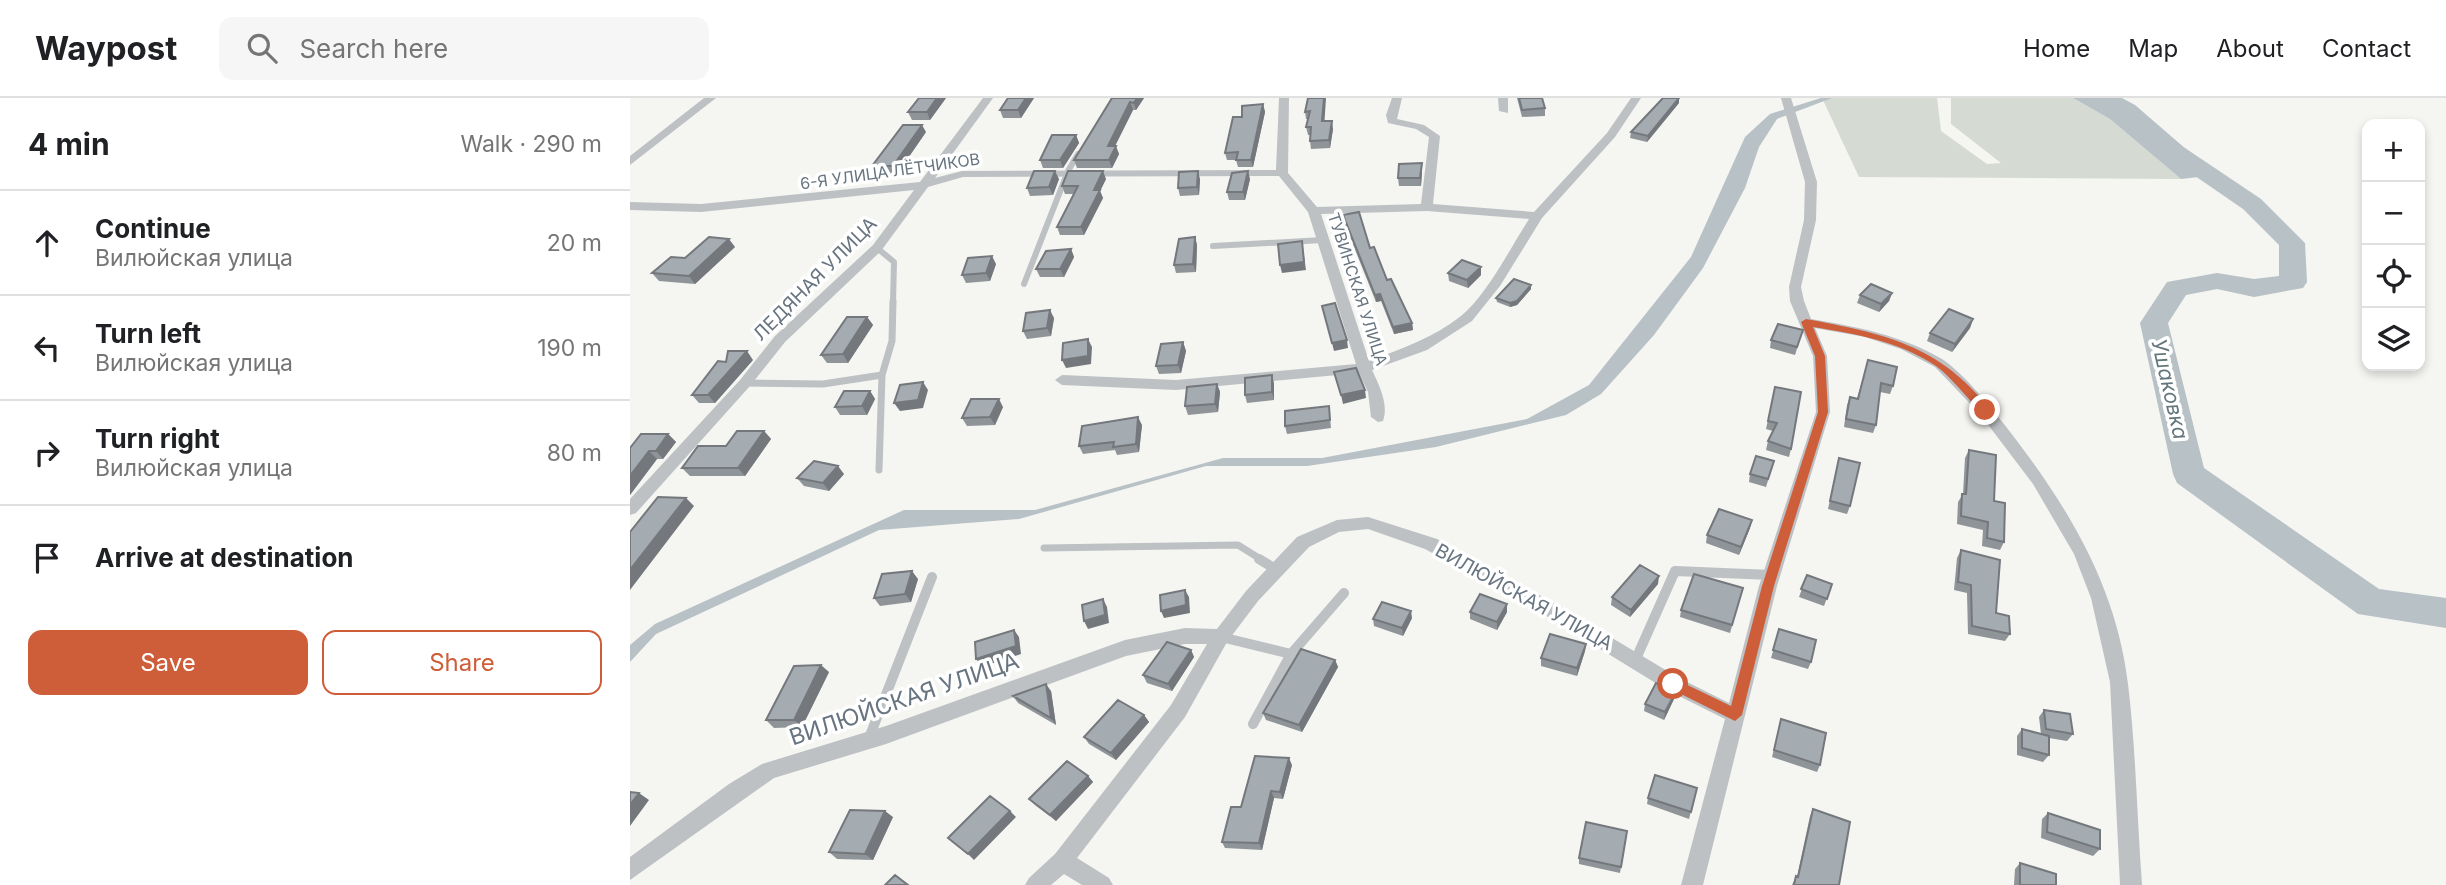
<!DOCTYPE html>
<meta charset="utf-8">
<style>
:root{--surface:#fff;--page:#f6f6f6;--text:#202124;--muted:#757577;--line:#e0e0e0;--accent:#ce5e3a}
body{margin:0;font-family:Inter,sans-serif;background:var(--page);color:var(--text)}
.controls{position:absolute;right:21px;top:21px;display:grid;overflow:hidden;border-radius:14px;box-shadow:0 4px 10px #0003}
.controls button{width:63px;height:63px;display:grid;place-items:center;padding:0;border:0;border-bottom:2px solid var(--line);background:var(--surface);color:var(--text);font:35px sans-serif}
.stop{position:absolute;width:21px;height:21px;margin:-16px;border:5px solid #ce5e3a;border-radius:50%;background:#fff}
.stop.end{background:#ce5e3a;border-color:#fff;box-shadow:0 2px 7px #0008}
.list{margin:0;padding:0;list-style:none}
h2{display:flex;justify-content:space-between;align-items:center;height:91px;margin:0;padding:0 28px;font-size:30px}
h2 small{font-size:23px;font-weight:400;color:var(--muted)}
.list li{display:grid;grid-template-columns:46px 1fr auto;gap:21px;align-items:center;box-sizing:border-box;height:105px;padding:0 28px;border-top:2px solid var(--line)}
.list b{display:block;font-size:26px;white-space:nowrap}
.list p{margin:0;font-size:23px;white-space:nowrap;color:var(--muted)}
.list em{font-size:23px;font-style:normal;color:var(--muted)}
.actions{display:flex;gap:14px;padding:21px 28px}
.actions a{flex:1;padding:16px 0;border:2px solid var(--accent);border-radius:14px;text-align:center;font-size:24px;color:var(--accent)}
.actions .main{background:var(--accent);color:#fff}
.icon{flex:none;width:38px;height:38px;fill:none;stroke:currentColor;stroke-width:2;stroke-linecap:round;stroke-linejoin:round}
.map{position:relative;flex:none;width:1816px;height:787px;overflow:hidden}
header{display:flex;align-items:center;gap:42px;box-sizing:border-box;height:98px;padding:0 35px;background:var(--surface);border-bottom:2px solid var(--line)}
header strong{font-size:33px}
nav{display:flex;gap:38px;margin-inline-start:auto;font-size:24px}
.search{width:490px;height:63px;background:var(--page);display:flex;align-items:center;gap:18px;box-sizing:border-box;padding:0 24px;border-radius:14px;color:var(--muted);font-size:26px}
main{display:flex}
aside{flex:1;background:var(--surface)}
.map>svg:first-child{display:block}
</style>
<header>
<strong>Waypost</strong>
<div class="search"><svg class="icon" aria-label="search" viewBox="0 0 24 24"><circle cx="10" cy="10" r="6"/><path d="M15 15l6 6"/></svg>Search here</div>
<nav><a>Home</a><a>Map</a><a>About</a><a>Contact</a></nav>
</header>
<main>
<aside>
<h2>4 min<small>Walk · 290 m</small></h2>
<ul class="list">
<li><svg class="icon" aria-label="ahead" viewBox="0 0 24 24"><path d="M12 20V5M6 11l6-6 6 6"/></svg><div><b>Continue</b><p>Вилюйская улица</p></div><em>20 m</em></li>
<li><svg class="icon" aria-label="left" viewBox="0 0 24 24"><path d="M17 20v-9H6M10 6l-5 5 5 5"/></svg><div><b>Turn left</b><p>Вилюйская улица</p></div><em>190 m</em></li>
<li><svg class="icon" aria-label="right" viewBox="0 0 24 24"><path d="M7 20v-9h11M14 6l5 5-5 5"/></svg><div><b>Turn right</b><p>Вилюйская улица</p></div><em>80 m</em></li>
<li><svg class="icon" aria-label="arrive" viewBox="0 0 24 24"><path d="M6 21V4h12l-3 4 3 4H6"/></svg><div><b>Arrive at destination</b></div></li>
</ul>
<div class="actions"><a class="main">Save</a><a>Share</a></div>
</aside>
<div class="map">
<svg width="1816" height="787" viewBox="0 0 1816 787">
<rect width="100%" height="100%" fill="#f5f5f2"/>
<path fill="#d5dad2" d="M1192 0H1307L1311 33 1357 66 1371 65 1321 26V0H1443L1480 21 1551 81 1229 79Z"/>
<path fill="#b8c1c5" d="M1191 0H1202L1147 21 1129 49 1115 90 1073 170 1024 237 971 296 936 317 806 349 677 368H576L389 421 249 432 26 536 0 564V547L25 526 274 412H405L593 360H692L897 321 959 287 1061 159 1115 39 1140 16Z
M1443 0H1492L1505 7 1586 77 1551 81 1480 21Z"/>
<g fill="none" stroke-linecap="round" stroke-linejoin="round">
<path fill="#b8c1c5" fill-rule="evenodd" d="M1544 46 1552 48 1631 101 1675 145 1677 184 1673 190 1624 199 1587 191 1556 197 1538 225 1574 370 1749 491 1816 500V530L1728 516 1547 385 1543 376 1510 225 1537 184 1587 175 1624 181 1649 178V147L1613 111 1536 58 1532 53 1536 48Z"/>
<path stroke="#bdc1c4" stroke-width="6" d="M583 148 693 142
M247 150 264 164 263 205
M394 186 438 73 448 56"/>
<path stroke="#bdc1c4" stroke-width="7" d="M115 285 193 286 252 277
M249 372 252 277 262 243 263 203
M414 450 608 447 632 462"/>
<path stroke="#bdc1c4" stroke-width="10" d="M629 461 647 472
M591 539 661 556 623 626
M661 556 714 495
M1005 563 1045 473 1141 477
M239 640 302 479"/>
<path fill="#bdc1c4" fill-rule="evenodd" d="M74 0H86L0 67V58Z
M353 0H363L305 80 332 73 646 72 649 0H659L658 75 687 109 791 106 799 39 786 31 758 25 756 17 762 0H772L767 21 794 27 810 38 803 106 904 114 977 35 1001 0H1011L985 39 912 120 870 188 842 223 797 252 742 272C749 287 759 306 753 323L748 324 741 319 738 294 729 275 546 292 432 287 425 282 432 277 546 282 726 266 678 114 649 78 333 79 298 89 251 153 155 244 120 288 6 415 0 417V401L110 282 145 238 243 147 284 92 71 114 0 112V104L71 106 290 84ZM797 113 899 121C881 149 856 198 831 218 803 240 771 251 739 263L691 116Z
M868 0H878V15L869 13Z
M1151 0H1161L1187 84 1186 122 1171 189 1174 203 1181 221C1227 229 1271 237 1312 261 1331 273 1360 308 1374 326 1435 404 1486 485 1498 586 1506 652 1507 720 1512 787H1490L1480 584 1461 500 1444 456 1403 386 1350 316 1305 269 1271 251 1235 239 1185 230 1197 258 1200 314 1147 488 1073 787H1051L1095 621 1037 592 910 514 795 451 738 431 709 434 679 449 628 503 597 544 555 619 447 760 479 780 483 787H452L434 776 421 787H395L399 780 425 756 541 607 577 546H555L496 558 256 646 144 680 0 782V759L99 686 132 666 256 628 495 542 555 530 587 531 616 493 667 439 707 422 738 419 807 441 922 504 1049 580 1099 605 1129 488 1186 314 1183 258 1160 203 1159 189 1174 122 1175 84Z"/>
</g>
<path fill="#8e9498" d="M316 0 300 22H282L278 14Z
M404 0 391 20H373L370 12Z
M482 0H514L506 12H503L485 48 489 56 482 70H447L444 62Z
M678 0 694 23 703 31 700 50 681 51 680 43V37H678L676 29 678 21H676L675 14Z
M887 0H912L915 10V18L892 19Z
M1049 5 1017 44 1000 40 1001 34Z
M633 6 635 14 623 69H608L606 62H597L595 55 612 19Z
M296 34 267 76H246L242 68Z
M446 37 449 45 433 70H413L410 62Z
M792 73 791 88H769L768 80Z
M429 81 423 97 400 98 397 90Z
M476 81 470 93 473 100 454 137H430L427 129 444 96H435L432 88Z
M570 81 569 97 550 98 548 90Z
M620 81 615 102H599L597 94Z
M713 117 740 150 757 182 782 225 783 232 764 236 751 203 746 204 714 124Z
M565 139 567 147 566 174 546 175 544 167Z
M105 149 65 186 29 183 22 175 55 160Z
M441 151 444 159 434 179H410L406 171Z
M366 166 360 183 336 185 332 177Z
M818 175 851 177 838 190 819 183Z
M901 187V191L887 207 880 209 867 204 866 200Z
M1262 195 1259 203 1249 214 1227 205 1230 197Z
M237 219 243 227 218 265H197L191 257Z
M424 220 421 238 397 241 393 233Z
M1343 221 1340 230 1322 254 1297 243 1300 235Z
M1173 232 1165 257 1140 250 1141 242Z
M553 244 556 253 551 275 529 276 526 268Z
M123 262 85 305H69L62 297Z
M1238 262 1263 288 1260 296 1250 294 1246 327 1243 335 1214 329 1217 307 1220 299 1227 301Z
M644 285V302L617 305 615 297Z
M587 286 590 294 588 314 558 317 555 308Z
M1145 289 1161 351 1159 359 1136 352 1138 343 1143 333 1136 331Z
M240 293 245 301 237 317H210L205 309Z
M699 308 701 330 657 336 655 328Z
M373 309 365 327 337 328 332 320Z
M512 327 509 354 487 357 485 352 453 356 449 348Z
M134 333 141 341 115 378H60L52 370 96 348Z
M38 336 46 344 33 361H27L0 397V350Z
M1339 352 1364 403 1374 444 1370 452 1352 448 1353 432 1327 426 1328 404 1333 396 1335 360Z
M1209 360 1220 408 1217 416 1198 411Z
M1144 363 1136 389 1119 384 1120 376Z
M214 376 199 393 174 388 167 380Z
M1120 430 1109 457 1076 445 1077 437Z
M1331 452 1366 515 1380 536 1375 543 1338 536 1337 495 1324 492 1327 460Z
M1177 477 1202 486 1194 508 1169 499Z
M288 481 281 504 250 508 244 500Z
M1028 486 1000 519 981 507 982 499Z
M1113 490 1100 535 1050 519 1051 512Z
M840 514H877L867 532 840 521Z
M782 520 773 538 744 528 743 521Z
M1147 539 1181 564 1178 571 1141 560Z
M956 546 955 553 947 578 911 568V560Z
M561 552 564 559 542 593 517 585 513 577Z
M705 562 708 569 672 634 636 622 633 615Z
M199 574 172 629 144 630 136 622Z
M421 593 426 627 388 605 383 598Z
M1046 593 1044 601 1034 622 1014 613 1015 606Z
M1414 612 1443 636 1437 643 1419 640V657L1413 664 1387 657V638L1392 631 1411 636 1409 619Z
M514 617 519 624 486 662 459 646 454 639Z
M1151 621 1190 667 1187 674 1142 659Z
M662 667 653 701 644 700 632 752 595 750 592 744 611 709Z
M458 678 463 684 426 723 405 707 399 701Z
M1067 690 1059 721 1017 706 1018 700Z
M1183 711 1209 787H1162L1166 778 1167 779 1180 718Z
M1418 715 1470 751 1463 758 1411 740 1412 721Z
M263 719 243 762 207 761 199 754Z
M997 733 990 775 949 766V760Z
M1390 765 1426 787H1384L1385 771Z"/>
<path fill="#74787c" d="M307 0H316L300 22 297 14Z
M396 0H404L391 20 388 12Z
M507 0H514L506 12 504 5Z
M694 0H696L694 31 692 23Z
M1049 0V5L1017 44 1018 38Z
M500 4 503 12 481 56 478 48Z
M633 6 635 14 623 69 621 62Z
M702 23 703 31 700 50 699 42Z
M292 27 296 34 267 76 263 68Z
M446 37 449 45 433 70 430 62Z
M486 48 489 56 482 70 479 62Z
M792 65V73L791 88 790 80Z
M425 73 429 81 423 97 419 89Z
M473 73 476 81 470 93 473 100 454 137 451 129 464 92Z
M568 73 570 81 569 97 567 89Z
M618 73 620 81 615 102 613 94Z
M565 139 567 147 566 174 563 166Z
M99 141 105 149 65 186 59 178Z
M672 143 676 172 652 175 650 167Z
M441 151 444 159 434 179 430 171Z
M362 158 366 166 360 183 356 175Z
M851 169V177L838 190 837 182Z
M901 187V191L887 207 880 209V205Z
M1262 195 1259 203 1249 214 1251 206Z
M750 196 751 203 746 204 745 197Z
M420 212 424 220 421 238 417 230Z
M237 219 243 227 218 265 213 256Z
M1343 221 1340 230 1322 254 1325 246Z
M782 225 783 232 764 236 763 229Z
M458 241 462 249 461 266 436 270 432 262Z
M717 242 718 250 704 253 702 245Z
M553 244 556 253 551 275 548 267Z
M117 253 123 262 85 305 78 297Z
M642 277 644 285V302L642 294Z
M293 284 298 292 293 310 270 313 264 305Z
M587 286 590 294 588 314 585 306Z
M735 292 736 300 713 306 711 297Z
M240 293 245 301 237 317 232 308Z
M369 301 373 309 365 327 360 319Z
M508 319 512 327 509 354 506 346Z
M134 333 141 341 115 378 108 370Z
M38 336 46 344 33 361 26 353Z
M19 353 27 361 0 397V378Z
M208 368 214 376 199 393 193 385Z
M56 400 64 408 0 492V472Z
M1122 422 1120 430 1109 457 1111 449Z
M282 473 288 481 281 504 275 496Z
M1029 478 1028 486 1000 519 1001 512Z
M555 492 559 499 560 515 534 520 531 513Z
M473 501 477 509 479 525 458 531 454 523Z
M877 506V514L867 532V524Z
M781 513 782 520 773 538 772 530Z
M384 532 389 539 391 556 352 569 346 561Z
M956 546 955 553 947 578V570Z
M561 552 564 559 542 593 538 586Z
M705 562 708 569 672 634 669 627Z
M191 567 199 574 172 629 164 622Z
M416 586 421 593 426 627 421 620Z
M1046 593 1044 601 1034 622 1035 614Z
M514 617 519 624 486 662 481 655Z
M659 660 662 667 653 701 650 694Z
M458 678 463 684 426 723 420 717Z
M641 693 644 700 632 752 629 745Z
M9 695 19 702 0 728V707Z
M255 713 263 719 243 762 235 756Z
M380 713 386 719 344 762 338 756Z"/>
<path fill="#a5acb1" stroke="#74787c" stroke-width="2" d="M289 0H307L297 14H278Z
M378 0H396L388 12H370Z
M482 0H507L504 5 500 4 478 48H486L479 62H444Z
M678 0H694L692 23H702L699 42 680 43 681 29H676L680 13 675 14Z
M889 0H912L915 10 892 12Z
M1033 0H1049L1018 38 1001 34Z
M633 6 621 62H606L608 54 595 55 603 19H612V8Z
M273 27H292L263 68H242Z
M422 37H446L430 62H410Z
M792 65 790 80H768L769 66Z
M404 73H425L419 89 397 90Z
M438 73H473L464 92H470L451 129H427L448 88H432Z
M568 73 567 89 548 90 549 74Z
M618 73 613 94H597L602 75Z
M729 114 740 150 744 149 757 182 761 181 782 225 763 229 750 196 745 197 713 117Z
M79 139 99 141 59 178 22 175 41 159 55 160Z
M565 139 563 166 544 167 549 141Z
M672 143 674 164 650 167 648 146Z
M441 151 430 171H406L416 153Z
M362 158 356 175 332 177 338 160Z
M832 162 851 169 837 182 818 175Z
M884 181 901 187 887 203 880 205 866 200Z
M1241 186 1262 195 1251 206 1230 197Z
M705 205 717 242 702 245 692 208Z
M1319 211 1343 221 1325 246 1300 235Z
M420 212 417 230 393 233 396 215Z
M217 219H237L213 256 191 257Z
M1148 226 1173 232 1167 249 1141 242Z
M458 241V258L432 262 433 245Z
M553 244 548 267 526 268 531 246Z
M98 253H117L78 297H62L88 263 96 264Z
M1238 262 1267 269 1263 288 1251 285 1246 327 1216 321 1220 299 1228 301Z
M726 270 735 292 711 297 704 274Z
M642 277V294L615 297V280Z
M293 284 288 302 264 305 270 287Z
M587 286 585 306 555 308 557 289Z
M1145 289 1171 294 1161 351 1138 343 1147 325 1138 323Z
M214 293H240L232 308 205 309Z
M341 301H369L360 319 332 320Z
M699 308 700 322 655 328V313Z
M508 319 506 346 483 349 484 344 449 348 452 328Z
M107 333H134L108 370H52L68 348H96Z
M11 336H38L26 353H19L0 378V350Z
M1339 352 1366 357 1364 403 1375 405 1374 444 1357 440 1358 424 1331 418 1332 396H1336Z
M1126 358 1144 363 1138 381 1120 376Z
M1209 360 1230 365 1220 408 1200 403Z
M184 363 208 368 193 385 167 380Z
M28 399 56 400 0 472V434Z
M1089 411 1122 422 1111 449 1077 437Z
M1331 452 1370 462 1366 515 1379 518 1380 536 1342 528 1341 487 1328 484Z
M1010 467 1029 478 1001 512 982 499Z
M282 473 275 496 244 500 252 476Z
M1064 476 1113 490 1102 527 1051 512Z
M1177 477 1202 486 1197 501 1171 491Z
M555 492 556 507 531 513 530 497Z
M850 496 877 506 867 524 840 514Z
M473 501 475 517 454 523 452 507Z
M752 504 781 513 772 530 743 521Z
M1149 531 1186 542 1181 564 1143 552Z
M384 532 386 548 346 561 345 544Z
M920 536 956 546 947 570 911 560Z
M537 544 561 552 538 586 513 577Z
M671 551 705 562 669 627 633 615Z
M191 567 164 622H136L164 568Z
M1026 585 1046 593 1035 614 1015 606Z
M416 586 421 620 383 598Z
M488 602 514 617 481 655 454 639Z
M1414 612 1440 616 1443 636 1416 631Z
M1151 621 1196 635 1190 667 1144 652Z
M1392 631 1419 638V657L1392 650Z
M625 658 659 660 650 694 641 693 629 745 592 744 601 709H611Z
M437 663 458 678 420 717 399 701Z
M1025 677 1067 690 1061 714 1018 700Z
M0 694 9 695 0 707Z
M360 698 380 713 338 756 318 740Z
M1183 711 1220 724 1209 787H1164L1166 778 1168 779Z
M220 712 255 713 235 756 199 754Z
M1418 715 1470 732V751L1417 734Z
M956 724 997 733 991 769 949 760Z
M1390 765 1426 776V787H1390Z
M265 777 278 787H255Z"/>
<path fill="#ce5e3a" d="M1176 221C1252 235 1311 247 1360 312L1351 314C1337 300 1322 280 1306 268 1269 243 1225 236 1183 229L1195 258 1198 314 1144 488 1112 617 1105 623 1039 590 1037 586 1043 580 1101 608 1132 488 1188 314 1185 258 1171 224Z"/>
<g text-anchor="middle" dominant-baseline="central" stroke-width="7" stroke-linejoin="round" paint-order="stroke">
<g font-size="16" fill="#687580" stroke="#fff">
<text transform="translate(260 73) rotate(-8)">6-Я УЛИЦА ЛЁТЧИКОВ</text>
<text transform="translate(728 191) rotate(72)">ТУВИНСКАЯ УЛИЦА</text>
</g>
<g font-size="19" fill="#687580" stroke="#fff">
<text transform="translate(185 181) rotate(-45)">ЛЕДЯНАЯ УЛИЦА</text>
<text transform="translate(894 499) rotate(29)">ВИЛЮЙСКАЯ УЛИЦА</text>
</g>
<g font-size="21" font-style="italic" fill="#63767c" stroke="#fff">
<text transform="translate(1540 291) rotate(77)">Ушаковка</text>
</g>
<g font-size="23" fill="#687580" stroke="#fff">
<text transform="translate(274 601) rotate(-19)">ВИЛЮЙСКАЯ УЛИЦА</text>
</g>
</g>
</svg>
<div class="controls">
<button>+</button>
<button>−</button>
<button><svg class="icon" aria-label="locate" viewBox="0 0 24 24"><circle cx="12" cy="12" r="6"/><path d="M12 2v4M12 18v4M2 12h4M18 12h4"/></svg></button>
<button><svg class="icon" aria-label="layers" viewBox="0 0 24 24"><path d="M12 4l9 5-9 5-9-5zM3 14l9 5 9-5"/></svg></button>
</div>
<div class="stop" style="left:1043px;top:586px"></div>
<div class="stop end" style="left:1355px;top:312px"></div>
</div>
</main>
